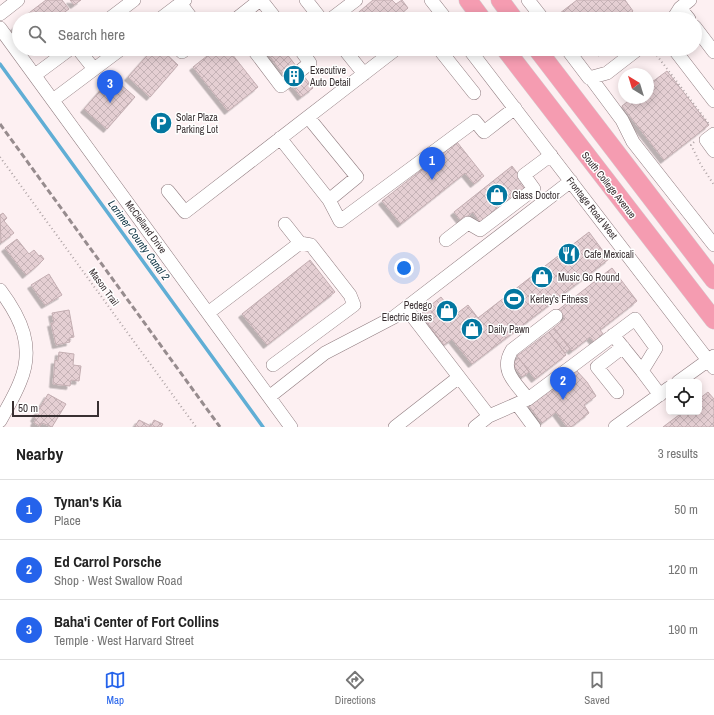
<!DOCTYPE html>
<meta charset="utf-8">
<style>
:root{--surface:#fff;--page:#f2f2f2;--text:#222;--muted:#767676;--line:#e0e0e0;--accent:#2563eb}
body{margin:0;font-family:"Archivo Narrow",sans-serif;background:var(--page);color:var(--text)}
.controls{position:absolute;right:12px;bottom:12px;display:grid;overflow:hidden;border-radius:6px;box-shadow:0 2px 10px #0003}
.controls button{width:36px;height:36px;display:grid;place-items:center;padding:0;border:0;border-bottom:1px solid var(--line);background:var(--surface);color:var(--text);font:20px sans-serif}
.compass{position:absolute;left:618px;top:68px;width:36px;height:36px;border-radius:50%;background:var(--surface);box-shadow:0 2px 10px #0003;rotate:322deg}
.scale{position:absolute;left:12px;bottom:10px;width:87px;box-sizing:border-box;padding-left:4px;border:2px solid #393032;border-top:0;font-size:11px;line-height:14px;white-space:nowrap;color:#393032;-webkit-text-stroke:3px #fff;paint-order:stroke}
.you{position:absolute;left:404px;top:268px;width:14px;height:14px;margin:-10px;border:3px solid #fff;border-radius:50%;background:#1a73e8;box-shadow:0 0 0 6px #1a73e833}
.badge{display:grid;place-items:center;width:26px;height:26px;border-radius:50%;background:var(--accent);color:#fff;font-size:13px;font-weight:700}
.pin{position:absolute;translate:-50% -33px;filter:drop-shadow(0 1px 2px #0008)}
.pin::after{content:'';position:absolute;top:21px;width:14px;height:12px;background:inherit;clip-path:polygon(0 0,100% 0,50% 100%)}
.list{margin:0;padding:0;list-style:none}
h2{display:flex;justify-content:space-between;align-items:center;height:52px;margin:0;padding:0 16px;font-size:17px}
h2 small{font-size:13px;font-weight:400;color:var(--muted)}
.list li{display:grid;grid-template-columns:26px 1fr auto;gap:12px;align-items:center;box-sizing:border-box;height:60px;padding:0 16px;border-top:1px solid var(--line)}
.list b{display:block;font-size:15px;white-space:nowrap}
.list p{margin:0;font-size:13px;white-space:nowrap;color:var(--muted)}
.list em{font-size:13px;font-style:normal;color:var(--muted)}
.icon{flex:none;width:22px;height:22px;fill:none;stroke:currentColor;stroke-width:2;stroke-linecap:round;stroke-linejoin:round}
.map{position:relative;flex:none;width:714px;height:427px;overflow:hidden}
.search{position:absolute;background:var(--surface);box-shadow:0 2px 10px #0003;left:12px;right:12px;top:12px;height:44px;display:flex;align-items:center;gap:10px;box-sizing:border-box;padding:0 14px;border-radius:22px;color:var(--muted);font-size:15px}
.sheet{height:232px;background:var(--surface)}
nav{display:flex;justify-content:space-around;align-items:center;box-sizing:border-box;height:56px;border-top:1px solid var(--line);background:var(--surface);font-size:11px;color:var(--muted)}
nav a{display:grid;justify-items:center;gap:2px}
nav .on{color:var(--accent)}
.map>svg:first-child{display:block}
</style>
<div class="map">
<svg width="714" height="427" viewBox="0 0 714 427">
<defs>
<pattern id="building-cross-hatch" width="8" height="8" patternUnits="userSpaceOnUse"><rect width="8" height="8" fill="#e5cfd3"/><path d="M0 0l8 8M0 8l8-8" fill="none" stroke="#c5b2b6"/></pattern>
<filter id="shadow"><feDropShadow dx="-3.5" dy="3.5" stdDeviation="0" flood-color="#0004"/></filter>
</defs>
<rect width="100%" height="100%" fill="#fdf0f2"/>
<g fill="none" stroke-linecap="round" stroke-linejoin="round">
<path stroke="#60aed5" stroke-width="3.5" d="M0 64 263 427"/>
</g>
<path fill="url(#building-cross-hatch)" stroke="#c3adb1" filter="url(#shadow)" d="M46 0H62L69 9 55 19H21Z
M70 0H81L74 5Z
M373 0H392L396 4 402 0 408 8 402 13 405 19H362L359 12Z
M577 0H625L633 11 624 19H557L555 17Z
M19 23V36L13 28Z
M153 49H161L178 65 150 97 128 77Z
M216 49H228L258 87 228 111 193 67Z
M264 49H283L313 88 301 97Z
M667 71 709 125 664 160 622 106 632 98H648V85Z
M112 77 135 97 107 129 84 109Z
M457 142 484 176 474 184 465 173 401 224 382 201Z
M512 166 529 188 482 225 473 212 461 221 454 212Z
M3 213 7 218 4 221 14 233 1 243 0 215Z
M589 232 609 259 472 364 452 339 444 345 420 314 441 297 455 315 468 305 478 318Z
M17 239 29 254 34 250 39 256 41 255 44 259 38 265 26 275 5 248Z
M310 260 335 292 267 345 242 314Z
M612 268 637 301 600 330 604 335 595 343 590 337 572 351 554 328 565 319 558 310Z
M49 274 62 295 45 305 31 285Z
M69 310 74 337 69 338 70 342 56 345 51 323H54L52 313Z
M554 328 570 349 565 353 549 332Z
M549 332 566 355 535 379 517 356Z
M59 352 74 354 73 365 81 366 79 381 71 380 70 386 53 384 55 360 58 361Z
M519 358 529 372 522 377 512 363Z
M576 370 587 382 596 396 584 405 589 413 571 427H567L556 412 542 423 529 406Z
M708 392 714 399V427H663L683 412H699V399Z
M48 394 66 404 52 427 42 423 40 426 34 423 36 419 34 418Z
M139 420 151 426 154 420 163 424 161 427H136L135 426Z"/>
<g fill="none" stroke-linecap="round" stroke-linejoin="round">
<g stroke="#8f7b7f" stroke-width="14">
<path id="minor" d="M261 0 276 19
M306 0 321 19
M431 0 446 19
M528 0 543 19
M180 3 192 19
M680 8 689 19
M0 14 18 0
M109 19 134 0
M160 19 185 0
M236 19 260 0
M331 19 356 0
M673 19 680 8 690 0
M695 27 714 52
M0 28 291 427
M78 49 94 69
M253 49 281 86 289 80
M300 49 310 63 300 71
M344 49 364 74
M439 49 474 93
M469 49 714 368
M567 49 589 78 607 73 638 49
M674 49 714 101
M182 52 186 49
M35 75 70 49
M590 77 622 120 633 142 714 245
M53 100 121 49
M308 117 357 177 329 200
M714 134 706 140 714 151
M280 138 329 200 340 221 475 121 484 132 515 108
M168 191 185 212 396 49
M285 224 300 243
M446 240 468 223 480 230 534 189 524 175 551 155
M0 290C21 318 35 347 20 382 15 395 7 408 0 421
M406 308 489 416
M208 313 300 243 311 245 350 295 354 305 273 365
M642 371 660 395
M678 382 714 356
M617 392 597 367 623 347
M269 397 325 353 394 317 571 181
M528 399C516 383 499 371 512 350L556 316
M517 404 534 427
M395 427 459 377
M475 427 489 416 528 399 635 319 656 348 642 371 613 335
M615 427 669 388"/>
</g>
<g stroke="#d3d1d2" stroke-width="19">
<path id="highway" d="M468 0 482 19
M500 0 514 19
M505 49 714 320
M537 49 714 280"/>
</g>
<path stroke="#afa4a6" stroke-width="2" stroke-dasharray="1 3" stroke-linecap="butt" d="M594 49 599 56
M652 49 709 124
M586 55 594 49
M694 142 691 145 701 165 714 185
M0 157 196 427"/>
<use href="#minor" stroke="#fff" stroke-width="13"/>
<use href="#highway" stroke="#f59cb1" stroke-width="18"/>
<path stroke="#978c8e" stroke-width="3" stroke-dasharray="6 3" stroke-linecap="butt" d="M0 124 220 427"/>
</g>
<defs>
<g id="building-disc" transform="scale(1.15)"><circle r="9.5" fill="#0377a0" stroke="#fff"/><path d="M-4-6H4V6H1V3H-1V6H-4ZM-2.5-4.3h1.7v1.8h-1.7ZM.8-4.3h1.7v1.8H.8ZM-2.5-1h1.7V.8h-1.7ZM.8-1h1.7V.8H.8Z" fill="#fff"/></g>
<g id="parking-disc" transform="scale(1.15)"><circle r="9.5" fill="#0377a0" stroke="#fff"/><path d="M-3.5-5.5H1a3.5 3.5 0 0 1 0 7H-1V5.5H-3.5ZM-1-3.4V-.6H.8a1.4 1.4 0 0 0 0-2.8Z" fill="#fff"/></g>
<g id="shop-disc" transform="scale(1.15)"><circle r="9.5" fill="#0377a0" stroke="#fff"/><path d="M-5-2.5h2.3a2.7 3.5 0 0 1 5.4 0H5L5.5 6h-11ZM-1.5-2.5h3a1.5 2.3 0 0 0-3 0Z" fill="#fff"/></g>
<g id="restaurant-disc" transform="scale(1.15)"><circle r="9.5" fill="#0377a0" stroke="#fff"/><path d="M-5-6h1v4h1v-4h1v4h1v-4h1v5L-1.5 .5V6h-2V.5L-5-1ZM5-6V6H3V1.5H1.5Q1.5-4 5-6Z" fill="#fff"/></g>
<g id="stadium-disc" transform="scale(1.15)"><circle r="9.5" fill="#0377a0" stroke="#fff"/><path d="M0-5a6.5 5 0 1 0 0 10a6.5 5 0 1 0 0-10ZM-3.5-1.8h7v3.6h-7Z" fill="#fff"/></g>
</defs>
<g fill-rule="evenodd">
<use href="#building-disc" x="294" y="76"/>
<use href="#parking-disc" x="161" y="123"/>
<use href="#shop-disc" x="497" y="195"/>
<use href="#restaurant-disc" x="569" y="254"/>
<use href="#shop-disc" x="542" y="277"/>
<use href="#stadium-disc" x="514" y="299"/>
<use href="#shop-disc" x="447" y="311"/>
<use href="#shop-disc" x="472" y="329"/>
</g>
<g text-anchor="middle" dominant-baseline="central" stroke-width="3" stroke-linejoin="round" paint-order="stroke">
<g font-size="10" fill="#393032" stroke="#fff" text-anchor="start">
<text x="310" y="70">Executive<tspan x="310" dy="12">Auto Detail</tspan></text>
<text x="176" y="117">Solar Plaza<tspan x="176" dy="12">Parking Lot</tspan></text>
<text x="512" y="195">Glass Doctor</text>
<text x="584" y="254">Cafe Mexicali</text>
<text x="558" y="277">Music Go Round</text>
<text x="530" y="299">Kerley's Fitness</text>
<text x="432" y="305" text-anchor="end">Pedego<tspan x="432" dy="12">Electric Bikes</tspan></text>
<text x="488" y="329">Daily Pawn</text>
</g>
<g font-size="10" fill="#393032" stroke="#fff">
<text transform="translate(609 185) rotate(52)">South College Avenue</text>
<text transform="translate(592 208) rotate(52)">Frontage Road West</text>
<text transform="translate(146 227) rotate(54)">McClelland Drive</text>
<text transform="translate(104 287) rotate(54)">Mason Trail</text>
</g>
<g font-size="11" font-style="italic" fill="#0f3344" stroke="#fff">
<text transform="translate(139 240) rotate(54)">Larimer County Canal 2</text>
</g>
</g>
</svg>
<div class="controls">
<button><svg class="icon" aria-label="locate" viewBox="0 0 24 24"><circle cx="12" cy="12" r="6"/><path d="M12 2v4M12 18v4M2 12h4M18 12h4"/></svg></button>
</div>
<svg class="compass" viewBox="-18 -18 36 36"><path d="M0-13l5 13h-10z" fill="#e53935"/><path d="M0 13l5-13h-10z" fill="#767676"/></svg>
<div class="scale">50 m</div>
<div class="you"></div>
<div class="pin badge" style="left:432px;top:180px">1</div>
<div class="pin badge" style="left:563px;top:400px">2</div>
<div class="pin badge" style="left:110px;top:103px">3</div>
<div class="search"><svg class="icon" aria-label="search" viewBox="0 0 24 24"><circle cx="10" cy="10" r="6"/><path d="M15 15l6 6"/></svg>Search here</div>
</div>
<section class="sheet">
<h2>Nearby<small>3 results</small></h2>
<ul class="list">
<li><span class="badge">1</span><div><b>Tynan's Kia</b><p>Place</p></div><em>50 m</em></li>
<li><span class="badge">2</span><div><b>Ed Carrol Porsche</b><p>Shop · West Swallow Road</p></div><em>120 m</em></li>
<li><span class="badge">3</span><div><b>Baha'i Center of Fort Collins</b><p>Temple · West Harvard Street</p></div><em>190 m</em></li>
</ul>
</section>
<nav>
<a class="on"><svg class="icon" aria-label="map" viewBox="0 0 24 24"><path d="M3 6l6-2 6 2 6-2v14l-6 2-6-2-6 2zM9 4v14M15 6v14"/></svg>Map</a>
<a><svg class="icon" aria-label="directions" viewBox="0 0 24 24"><path d="M12 3l9 9-9 9-9-9zM9 14v-3h6M13 9l2 2-2 2"/></svg>Directions</a>
<a><svg class="icon" aria-label="saved" viewBox="0 0 24 24"><path d="M7 4h10v16l-5-4-5 4z"/></svg>Saved</a>
</nav>
